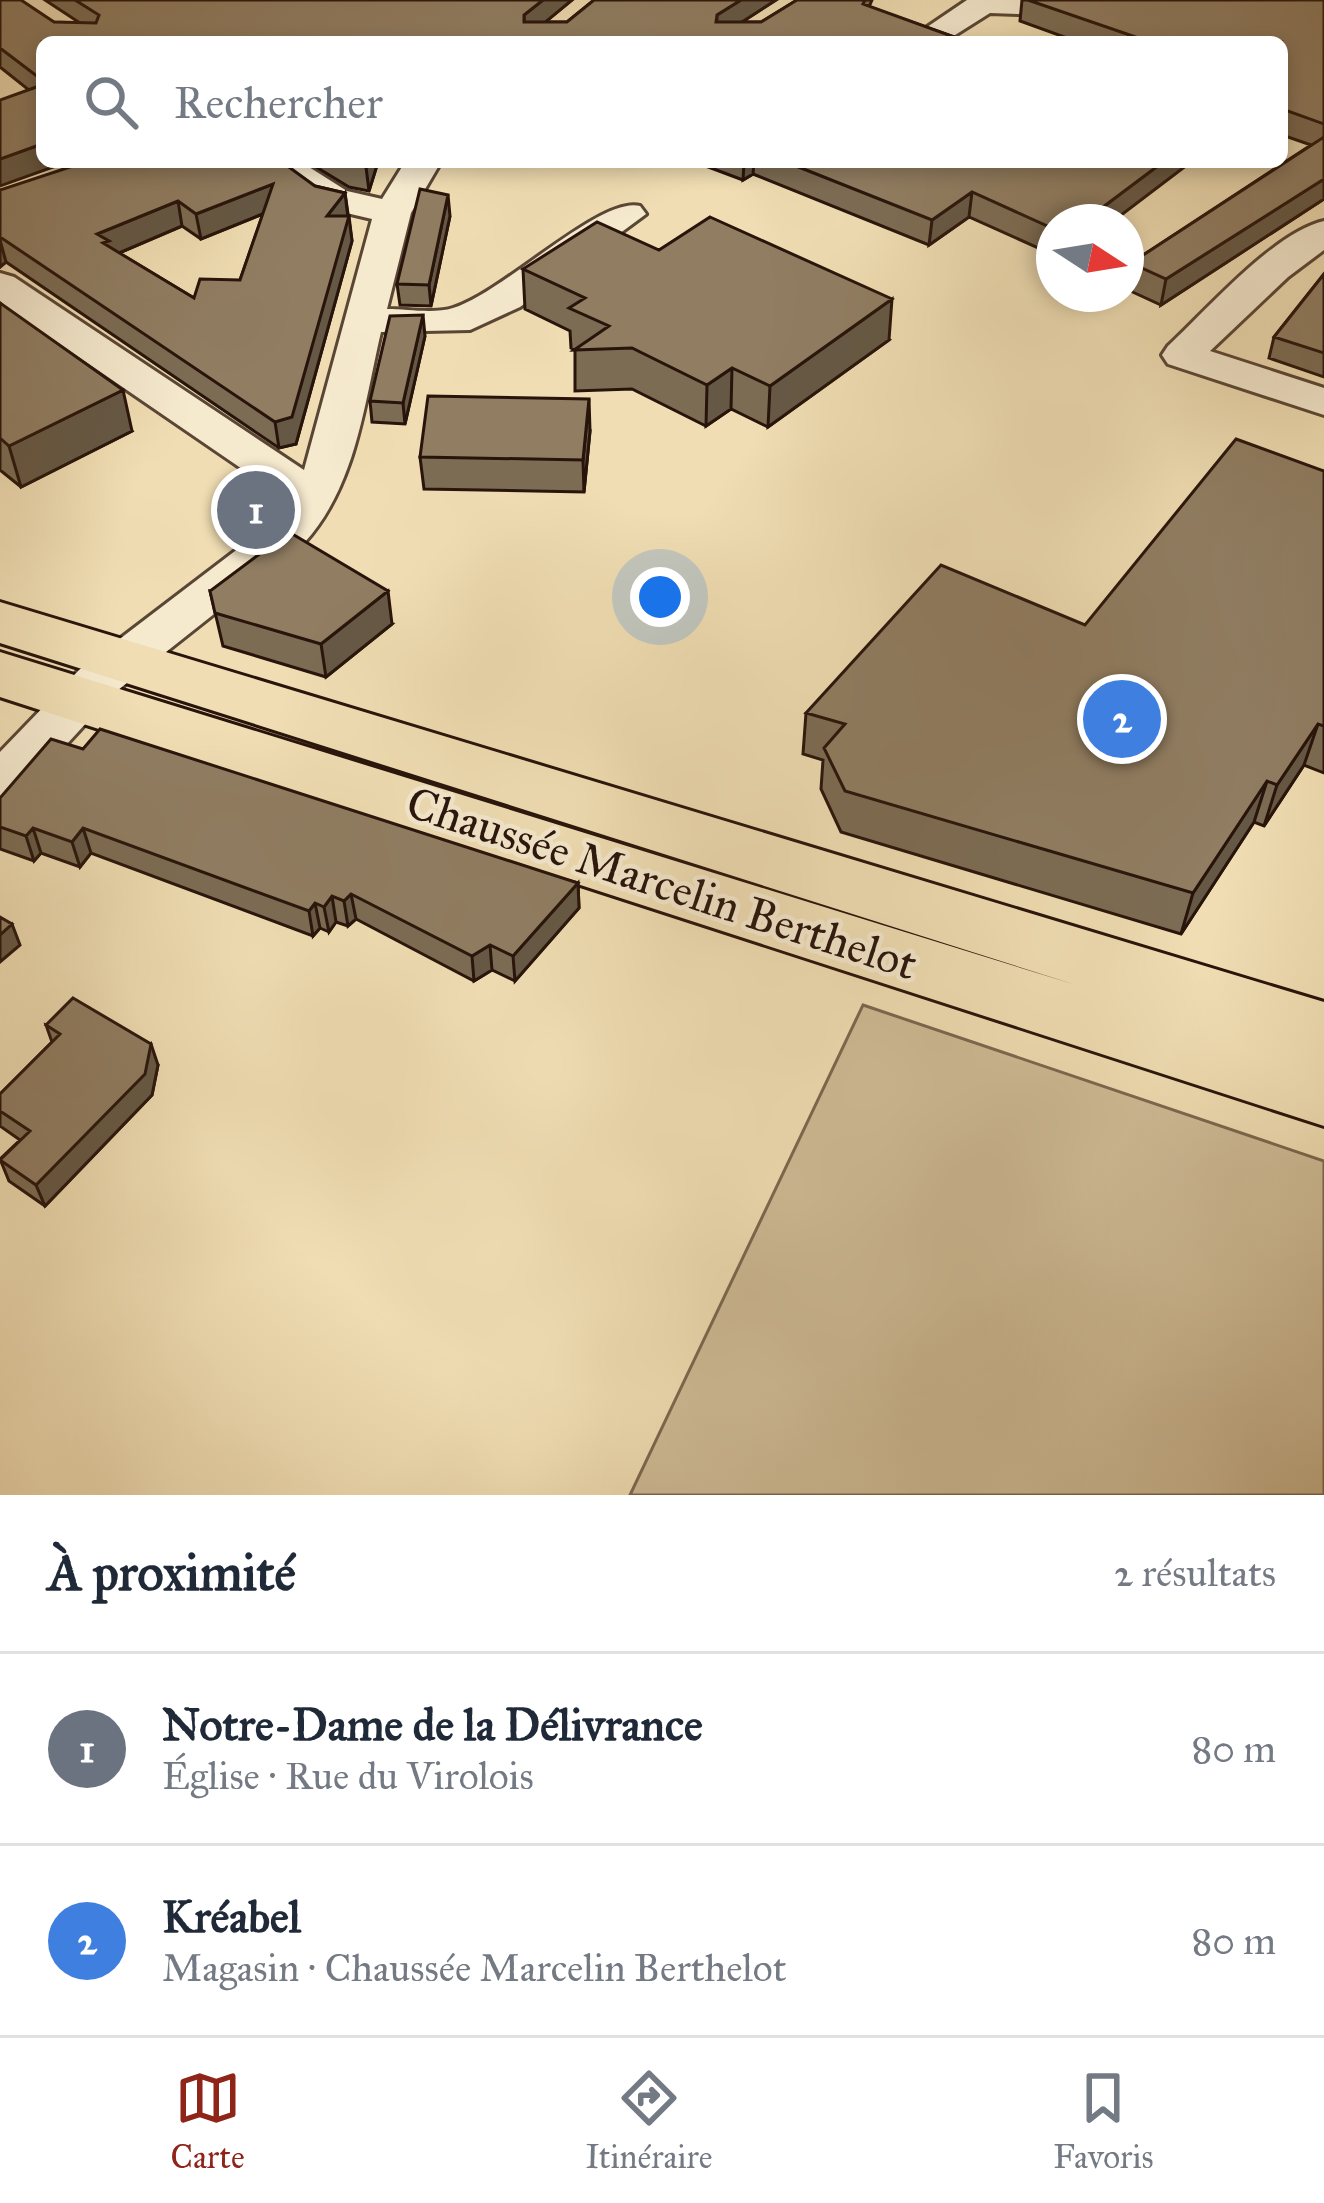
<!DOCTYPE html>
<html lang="fr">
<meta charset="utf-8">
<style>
:root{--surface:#fff;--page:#f6f6f7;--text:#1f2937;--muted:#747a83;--line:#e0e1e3;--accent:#8f2418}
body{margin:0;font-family:"IM FELL Great Primer",serif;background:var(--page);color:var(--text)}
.compass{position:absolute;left:1036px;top:204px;width:108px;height:108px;border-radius:50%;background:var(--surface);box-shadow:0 6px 18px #0003;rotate:102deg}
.you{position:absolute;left:660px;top:597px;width:42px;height:42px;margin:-30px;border:9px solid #fff;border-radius:50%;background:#1a73e8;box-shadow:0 0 0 18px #1a73e833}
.badge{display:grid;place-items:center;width:78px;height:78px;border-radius:50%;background:var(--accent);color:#fff;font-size:39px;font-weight:700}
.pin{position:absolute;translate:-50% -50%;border:6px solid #fff;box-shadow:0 3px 12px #0006}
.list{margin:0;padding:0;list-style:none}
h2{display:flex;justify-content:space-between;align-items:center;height:156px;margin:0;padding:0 48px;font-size:51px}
h2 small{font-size:39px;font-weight:400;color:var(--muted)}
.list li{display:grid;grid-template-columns:78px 1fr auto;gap:36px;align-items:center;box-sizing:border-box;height:192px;padding:0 48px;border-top:3px solid var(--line)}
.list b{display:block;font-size:45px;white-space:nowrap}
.list p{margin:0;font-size:39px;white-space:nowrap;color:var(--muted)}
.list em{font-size:39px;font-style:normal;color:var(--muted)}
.icon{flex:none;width:66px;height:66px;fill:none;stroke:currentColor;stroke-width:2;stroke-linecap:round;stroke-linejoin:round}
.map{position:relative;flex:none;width:1324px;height:1495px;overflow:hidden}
.search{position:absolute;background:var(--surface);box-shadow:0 6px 18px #0003;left:36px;right:36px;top:36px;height:132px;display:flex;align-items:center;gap:30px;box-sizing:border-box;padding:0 42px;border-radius:18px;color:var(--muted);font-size:45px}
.sheet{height:540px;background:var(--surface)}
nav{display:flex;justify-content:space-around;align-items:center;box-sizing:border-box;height:168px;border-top:3px solid var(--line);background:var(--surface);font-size:33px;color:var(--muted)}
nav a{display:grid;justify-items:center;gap:6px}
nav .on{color:var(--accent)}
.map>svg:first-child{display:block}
</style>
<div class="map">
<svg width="1324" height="1495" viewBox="0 0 1324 1495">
<rect width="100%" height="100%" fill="#f0ddb3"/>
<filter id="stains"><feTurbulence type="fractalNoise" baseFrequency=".00167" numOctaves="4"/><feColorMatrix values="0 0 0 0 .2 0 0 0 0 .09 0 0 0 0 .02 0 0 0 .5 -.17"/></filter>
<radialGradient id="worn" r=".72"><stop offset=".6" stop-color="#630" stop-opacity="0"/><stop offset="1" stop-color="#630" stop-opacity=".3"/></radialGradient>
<path fill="#cebb96" stroke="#7b6850" stroke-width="3" d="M863 1005 1324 1161V1495H630Z"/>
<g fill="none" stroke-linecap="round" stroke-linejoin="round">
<g stroke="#5a4635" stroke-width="6">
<path id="minor" d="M967 0H1032L1035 4 1019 14 990 13 944 42H905Z
M259 162H301L347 191 382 199 405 162H441L411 213 387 309C407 309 434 314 453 308 503 293 600 196 640 206L646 214 520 307 470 330 381 332C364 405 356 485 305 542L113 694 18 797 0 803V752L79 670 273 522 294 494 270 488 0 303V273L14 277 304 470 372 219 321 207Z
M1324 221V250L1288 277 1210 351 1324 388V415L1168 364 1162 355 1168 346C1207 310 1273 233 1324 221Z"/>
</g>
<g stroke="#28140b" stroke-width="6">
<path id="major" d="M0 602 1324 1002V1126L0 697V652L1076 985 0 643Z"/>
</g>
<use href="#minor" fill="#f5e9ce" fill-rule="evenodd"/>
<use href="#major" fill="#f0ddb3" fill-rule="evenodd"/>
</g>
<path fill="#7c6c54" stroke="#28140b" stroke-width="3" fill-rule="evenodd" d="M0 0 54 22 80 23 45 0H572L545 22H567L594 0H776L742 22H761L797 0H872L869 7 968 42H42V162L29 90 0 67Z
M1022 0H1324V199L1161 305 1126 289 1131 263 1311 145 1282 135V42H1078L1020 21Z
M308 162H378L369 191 349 187Z
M695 162H1191L1054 222V255L969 217 929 245 753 174 743 180Z
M315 186 345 193 352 241 296 444 279 448 6 262 0 267V190ZM263 214 240 280 194 298 119 253 182 226 201 239Z
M450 216 431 306 400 305 397 284Z
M659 250 889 340 768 427 731 409 706 426 632 389 575 391V350L571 348 570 331 525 309 523 269Z
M1324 274V377L1269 358 1274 337Z
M0 303 132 431 21 487 0 470Z
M425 336 405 424 372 422 370 401Z
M590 431 584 492 424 489 420 457Z
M1324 471V773L1304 765 1264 826 1254 822 1181 934 841 832 821 789 823 760 803 754 806 713 1085 625Z
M210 591 392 624 326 677 223 646Z
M83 749 578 883 579 908 515 981 492 970 474 981 356 919 348 926 336 922 329 932 320 928 313 936 91 853 80 867 41 853 34 861 0 849V798Z
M46 1025 158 1065 152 1095 45 1206 9 1181 0 1159 20 1140 0 1126V1094L52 1042Z"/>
<path fill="#655845" stroke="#28140b" stroke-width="3" d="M543 0H572L525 39 524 15Z
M741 0H776L717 38V15Z
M42 144V162H67L0 186V159Z
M367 162H378L369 191 366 167Z
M744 162H754L753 174 743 180Z
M1163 162H1191L1112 222H1083Z
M1324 179V199L1161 305 1166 279Z
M273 184 277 208 201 239 196 214Z
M972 192 969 217 929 245 932 220Z
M345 193 348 218 327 216Z
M448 195 450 216 431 306 429 285Z
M178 201 182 226 112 256 97 234Z
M349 216 352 241 296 444 279 448 275 422Z
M0 240 6 262 0 267Z
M892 299 889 340 768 427 770 386Z
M423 315 425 336 405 424 403 403Z
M732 368 731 409 706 426 707 385Z
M123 390 132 431 21 487 9 446Z
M589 399 590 431 584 492 583 460Z
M388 591 392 624 326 677 321 644Z
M1318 724 1304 765 1264 826 1277 785Z
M1267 781 1254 822 1181 934 1193 893Z
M33 828 41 853 34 861 26 836Z
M83 828 91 853 80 867 72 842Z
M578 883 579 908 515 981 513 956Z
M351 894 356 919 348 926 344 901Z
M332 896 336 922 329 932 324 907Z
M315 903 320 928 313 936 309 911Z
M12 924 20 945 0 962V935Z
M490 945 492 970 474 981 472 956Z
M151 1044 158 1065 152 1095 45 1206 36 1185Z"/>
<path fill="#907d62" stroke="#28140b" stroke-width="3" fill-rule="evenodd" d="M0 0H21L54 22 96 23 99 15 75 0H543L524 15V22H567L594 0H741L717 15 716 22H761L797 0H865L863 4 968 42H42V80L0 48Z
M1028 0H1324V124L1282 109V42H1150Z
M42 85V144L0 159V100Z
M1324 137V179L1166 279 1131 263Z
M85 162H282L315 186 345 193 327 216H349L292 417 275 422 0 237V190ZM273 184 240 280 200 279 194 298 103 243 109 241 97 234 178 201 196 214Z
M345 162H367L366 167Z
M786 162H1163L1083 222H1054V229L972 192 932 220Z
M420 189 448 195 429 285 397 284Z
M710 217 892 299 770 386 732 368 707 385 632 348 574 350 609 326 569 308 585 298 523 269 597 222 659 250Z
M1324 274V353L1274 337Z
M0 303 123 390 9 446 0 438Z
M423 315 403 403 370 401 390 316Z
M428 396 589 399 583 460 420 457Z
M1236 439 1324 471V726L1318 724 1277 785 1267 781 1193 893 845 791 824 748 845 724 806 713 941 565 1085 625Z
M289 532 388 591 321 644 215 613 210 591Z
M100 729 578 883 513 956 490 945 472 956 351 894 344 901 332 896 324 907 315 903 309 911 83 828 72 842 33 828 26 836 0 827V798L51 739 83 749Z
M0 917 12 924 0 935Z
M73 998 151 1044 145 1074 36 1185 0 1160 30 1131 0 1111V1094L60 1034 46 1025Z"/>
<g text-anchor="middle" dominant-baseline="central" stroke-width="9" stroke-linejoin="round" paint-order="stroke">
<g font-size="45" fill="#28140b" stroke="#f5e9ce">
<text transform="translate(662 883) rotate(18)">Chaussée Marcelin Berthelot</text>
</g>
</g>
<rect width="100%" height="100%" filter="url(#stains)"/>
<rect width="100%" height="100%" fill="url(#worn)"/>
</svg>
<svg class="compass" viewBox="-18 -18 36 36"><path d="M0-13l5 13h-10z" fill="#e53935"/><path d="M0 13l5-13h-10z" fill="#747a83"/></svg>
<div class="you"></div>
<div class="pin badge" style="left:256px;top:510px;background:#6b7280">1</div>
<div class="pin badge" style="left:1122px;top:719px;background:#3f7fe0">2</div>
<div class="search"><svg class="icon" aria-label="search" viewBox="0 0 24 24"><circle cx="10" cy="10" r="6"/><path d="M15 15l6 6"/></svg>Rechercher</div>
</div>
<section class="sheet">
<h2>À proximité<small>2 résultats</small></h2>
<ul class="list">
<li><span class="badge" style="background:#6b7280">1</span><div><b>Notre-Dame de la Délivrance</b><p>Église · Rue du Virolois</p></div><em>80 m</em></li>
<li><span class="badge" style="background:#3f7fe0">2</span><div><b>Kréabel</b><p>Magasin · Chaussée Marcelin Berthelot</p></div><em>80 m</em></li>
</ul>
</section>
<nav>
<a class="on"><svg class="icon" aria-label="map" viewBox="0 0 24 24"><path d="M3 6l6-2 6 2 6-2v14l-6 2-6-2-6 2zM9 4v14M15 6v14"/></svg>Carte</a>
<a><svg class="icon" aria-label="directions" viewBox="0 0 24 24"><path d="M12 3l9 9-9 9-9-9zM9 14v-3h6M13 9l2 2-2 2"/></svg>Itinéraire</a>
<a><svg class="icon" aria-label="saved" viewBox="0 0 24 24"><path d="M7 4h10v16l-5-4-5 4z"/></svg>Favoris</a>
</nav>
